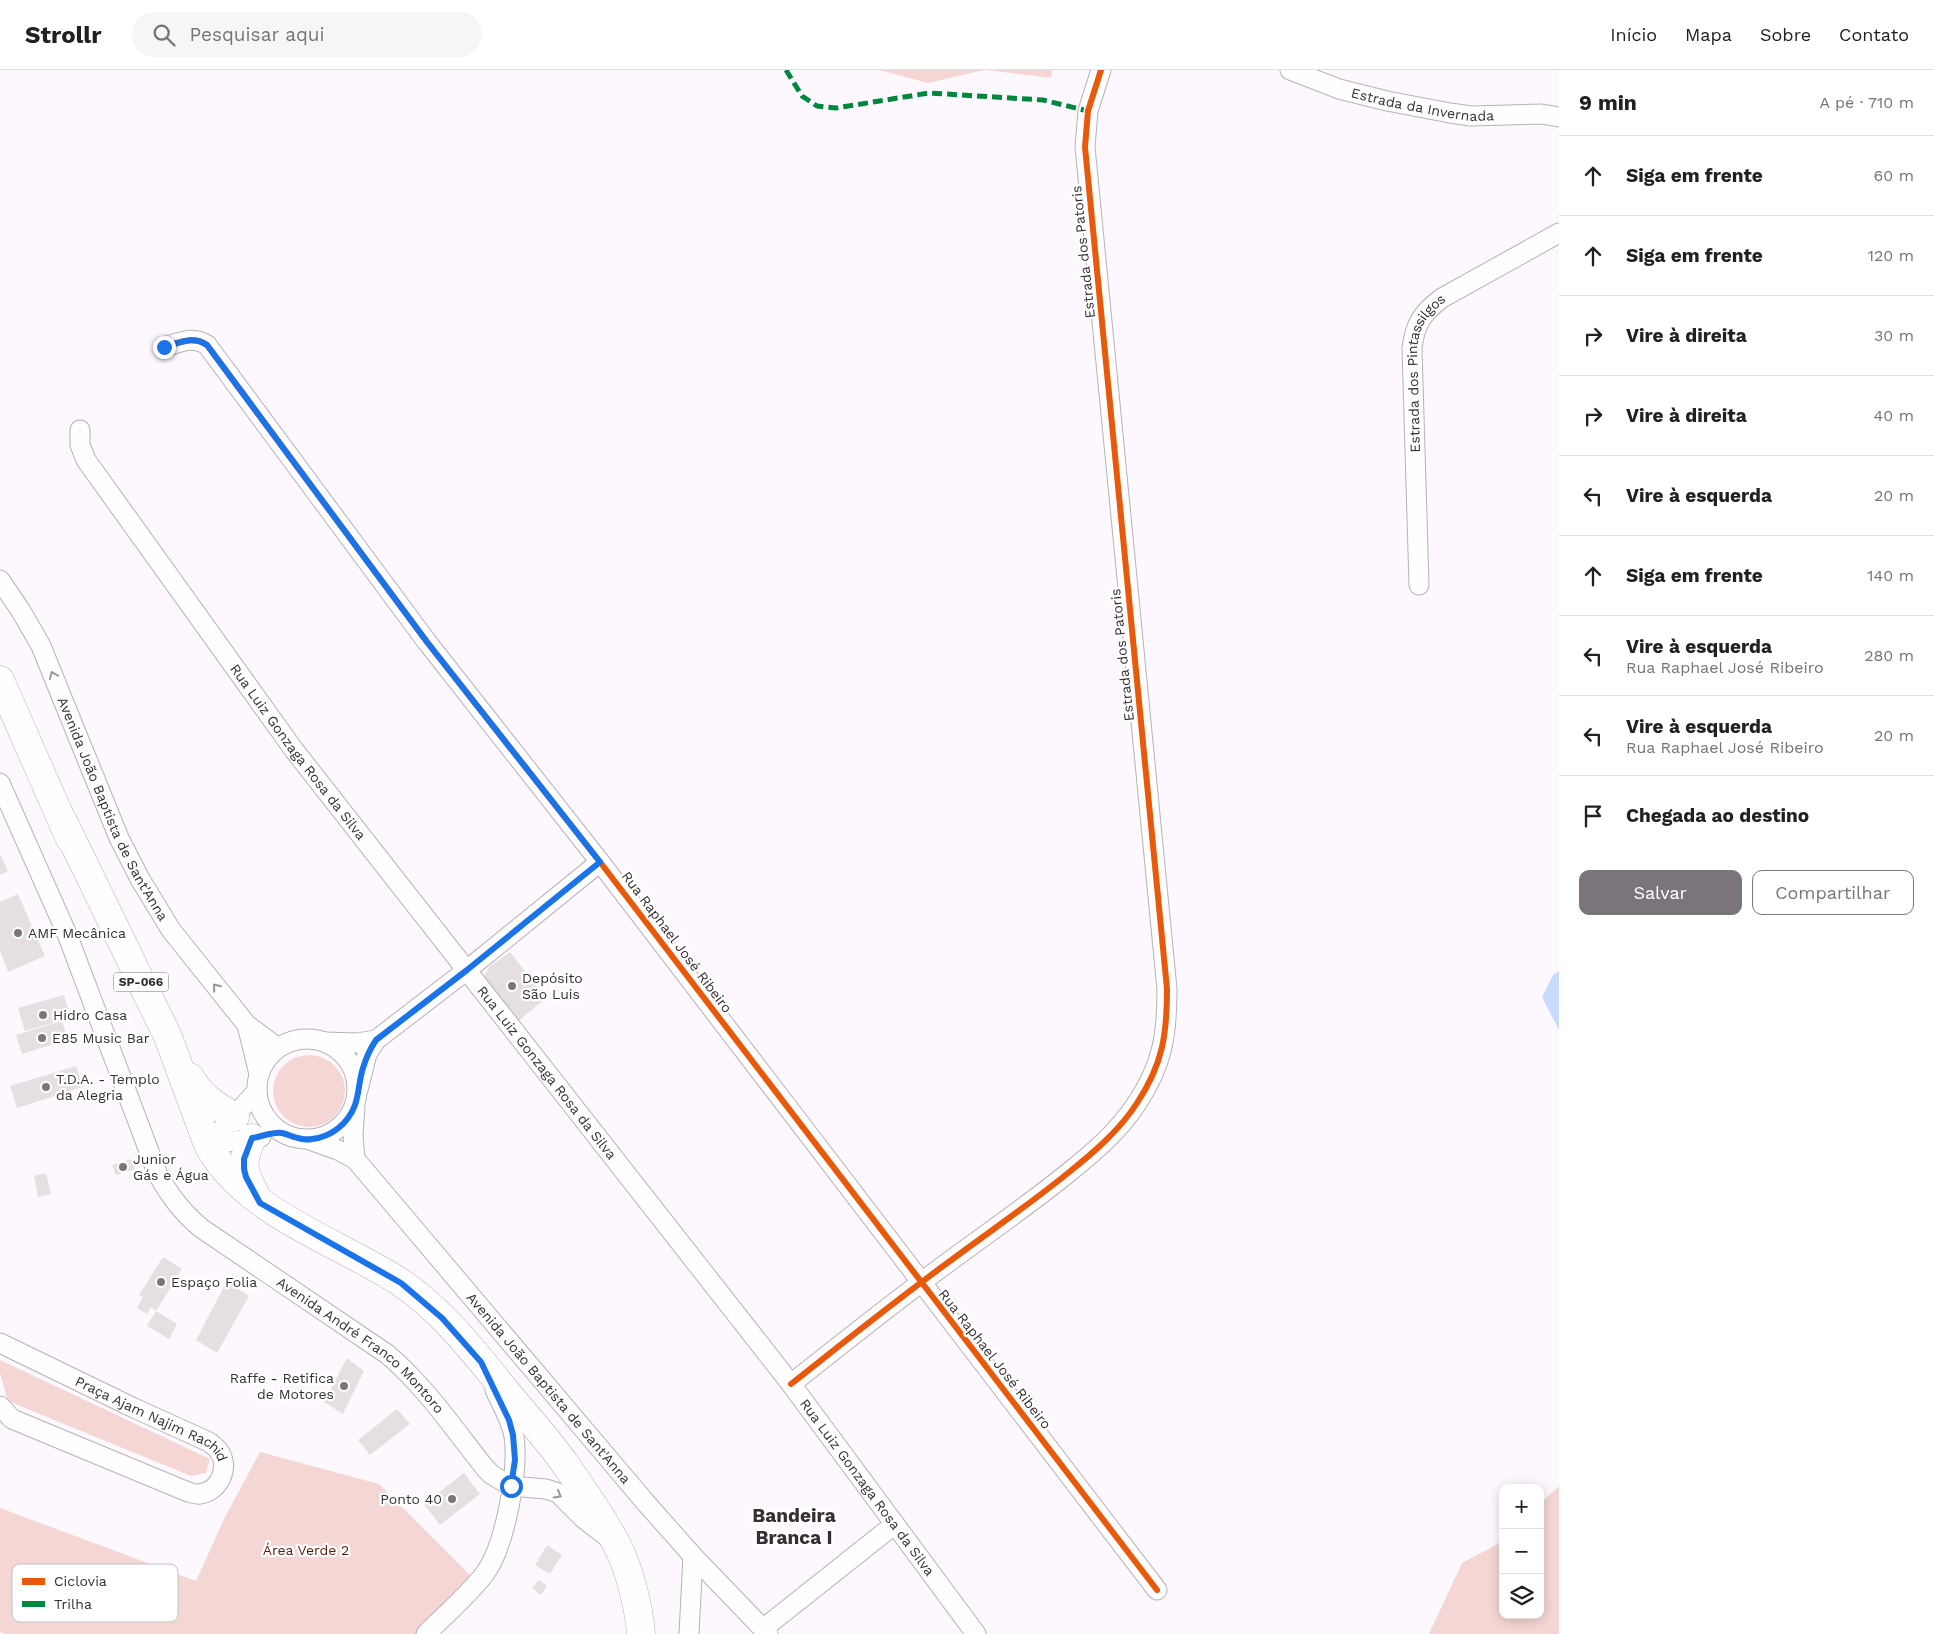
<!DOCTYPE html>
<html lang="pt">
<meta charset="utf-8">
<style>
:root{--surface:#fff;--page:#f6f6f6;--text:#202124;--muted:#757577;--line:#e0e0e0;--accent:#7b757b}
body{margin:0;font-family:"Work Sans",sans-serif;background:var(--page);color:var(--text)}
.controls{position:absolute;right:15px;bottom:15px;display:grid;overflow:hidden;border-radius:10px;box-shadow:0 2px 12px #0003}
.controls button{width:45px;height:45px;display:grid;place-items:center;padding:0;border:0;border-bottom:1px solid var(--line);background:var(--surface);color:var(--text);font:25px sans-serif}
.stop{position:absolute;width:15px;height:15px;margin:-11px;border:4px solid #1a73e8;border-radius:50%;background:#fff}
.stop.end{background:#1a73e8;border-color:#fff;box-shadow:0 1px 5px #0008}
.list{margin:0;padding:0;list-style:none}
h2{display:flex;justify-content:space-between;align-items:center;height:65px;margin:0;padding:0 20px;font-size:21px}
h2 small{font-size:16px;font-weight:400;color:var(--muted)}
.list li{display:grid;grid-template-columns:32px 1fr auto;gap:15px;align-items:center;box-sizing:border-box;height:80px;padding:0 20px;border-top:1px solid var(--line)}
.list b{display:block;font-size:19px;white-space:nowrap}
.list p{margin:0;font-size:16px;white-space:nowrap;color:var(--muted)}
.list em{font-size:16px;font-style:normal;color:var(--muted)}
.actions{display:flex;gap:10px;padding:15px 20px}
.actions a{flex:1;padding:11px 0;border:1px solid var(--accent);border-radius:10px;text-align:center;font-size:18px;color:var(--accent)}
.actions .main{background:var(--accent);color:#fff}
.icon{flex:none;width:28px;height:28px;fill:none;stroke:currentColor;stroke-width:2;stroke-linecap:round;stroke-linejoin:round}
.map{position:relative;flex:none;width:1559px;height:1564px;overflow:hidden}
header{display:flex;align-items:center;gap:30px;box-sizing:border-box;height:70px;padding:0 25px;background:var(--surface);border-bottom:1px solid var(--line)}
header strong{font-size:24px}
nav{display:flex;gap:28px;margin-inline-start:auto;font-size:18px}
.search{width:350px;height:45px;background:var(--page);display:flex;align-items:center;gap:12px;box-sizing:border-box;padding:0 18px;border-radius:28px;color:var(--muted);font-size:19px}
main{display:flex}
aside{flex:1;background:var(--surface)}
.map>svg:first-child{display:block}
</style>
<header>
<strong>Strollr</strong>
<div class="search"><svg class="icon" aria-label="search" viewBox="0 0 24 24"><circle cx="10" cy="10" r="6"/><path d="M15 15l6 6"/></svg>Pesquisar aqui</div>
<nav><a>Início</a><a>Mapa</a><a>Sobre</a><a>Contato</a></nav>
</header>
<main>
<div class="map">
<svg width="1559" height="1564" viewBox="0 0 1559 1564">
<rect width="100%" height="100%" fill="#fdf8fd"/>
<path fill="#f4d7d4" d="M879 0H984L928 13Z
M987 0H1052L1051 8Z
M273 1021a36 36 0 1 1 72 0a36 36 0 1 1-72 0Z
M0 1290 210 1389 206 1403 191 1406 8 1331 0 1303Z
M260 1382 379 1414 477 1512 426 1564H5L0 1562V1438L196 1511 224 1449Z
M1559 1416V1564H1429L1462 1493 1496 1475 1503 1469V1545H1540V1434Z"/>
<path fill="#c7dbfc" d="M1559 901V960L1542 927 1553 905Z"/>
<path fill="#e6dfe2" d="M0 784 8 801 0 805Z
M18 824 45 886 8 902 0 881V832Z
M510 882 546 928 514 955 483 909 489 897Z
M64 925 68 939 65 940 67 949 25 961 18 938Z
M62 951 68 970 22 984 16 965Z
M76 996 83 1017 17 1038 10 1016Z
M132 1089 135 1099 116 1105 112 1095Z
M46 1103 51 1124 38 1127 34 1106Z
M163 1187 182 1199 156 1241 151 1237 147 1244 137 1238 143 1227 139 1225Z
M227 1211 249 1226 217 1283 196 1270Z
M156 1241 177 1254 169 1269 147 1256Z
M347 1288 364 1301 343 1344 324 1332Z
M397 1339 410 1354 370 1385 358 1370Z
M464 1403 480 1424 440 1455 424 1434Z
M547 1475 562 1485 550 1504 535 1495Z
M539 1510 547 1516 541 1525 532 1518Z"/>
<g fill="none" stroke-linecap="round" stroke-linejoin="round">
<g stroke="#b6b2b6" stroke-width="21">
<g id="street">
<path id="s1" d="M1290 0 1339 19 1387 31 1450 43 1471 46 1541 44 1559 47"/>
<path d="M164 277C179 273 193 265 207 275L427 572 600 792 1157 1520"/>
<path id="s2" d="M80 360V375L86 390 294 680 791 1314 976 1564"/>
<path id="s3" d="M0 510 21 541 41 576 119 768 140 809 171 860 247 955 278 978"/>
<path id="s4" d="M1419 515 1412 278C1415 254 1422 243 1442 228L1559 163"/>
<path id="s5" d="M0 713 67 864 158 1105C171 1127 181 1141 201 1158L387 1284C425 1316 454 1359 485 1398L492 1405 511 1416 546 1419 558 1423 584 1449 606 1466"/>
<path d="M247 955 259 1004"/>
<circle cx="307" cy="1019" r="50"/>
<path d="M325 972 357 973 376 970"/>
<path d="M358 1020 367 984 376 970 467 900 600 792"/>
<path id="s6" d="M310 1070 338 1080 355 1089 646 1433 693 1486 768 1564"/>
<path d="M208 1075 261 1067"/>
<path d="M208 1075 257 1021"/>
<path d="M355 1089 353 1064 355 1038"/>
<path id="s7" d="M0 1273 134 1338 209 1372C211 1374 216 1377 218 1380 231 1396 220 1421 200 1424 197 1425 192 1423 188 1422L12 1349 0 1336"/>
<path d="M791 1314C843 1273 895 1231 950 1191 989 1162 1030 1134 1068 1103 1093 1083 1119 1061 1137 1033 1163 994 1167 964 1167 919L1085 77 1088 41 1101 0"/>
<path d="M764 1558 895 1454"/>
<path d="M426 1564C445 1545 466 1527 483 1506 505 1479 519 1400 514 1366 511 1350 502 1335 495 1320"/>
<path d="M689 1564 693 1486"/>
</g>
</g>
<g stroke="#b6b2b6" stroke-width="29">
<path id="primary" d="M0 610 70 769
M64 753 168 967 208 1075C246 1144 337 1171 400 1212 442 1240 474 1282 505 1320 525 1345 547 1368 565 1394 583 1419 601 1446 616 1473 629 1497 639 1537 641 1564
M190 1007C200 1026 216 1036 235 1047
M252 1068C240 1095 243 1102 257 1127"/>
</g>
<use href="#street" stroke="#fffeff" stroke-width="19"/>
<use href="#primary" stroke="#fffeff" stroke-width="28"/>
<path stroke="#00873e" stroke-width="5" stroke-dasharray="10 5" stroke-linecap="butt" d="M786 0 802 26 817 36 836 38 929 23 1043 30 1088 41"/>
<g stroke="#fff" stroke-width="9">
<path id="cycleway" d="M164 277C179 273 193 265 207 275L427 572 600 792 1157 1520
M791 1314C843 1273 895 1231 950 1191 989 1162 1030 1134 1068 1103 1093 1083 1119 1061 1137 1033 1163 994 1167 964 1167 919L1085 77 1088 41 1101 0"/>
</g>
<use href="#cycleway" stroke="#e8590c" stroke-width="6"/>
</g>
<defs><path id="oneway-chevron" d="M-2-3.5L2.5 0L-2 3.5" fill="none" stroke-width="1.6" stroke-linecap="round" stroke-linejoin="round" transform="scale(1.25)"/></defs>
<g stroke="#9a969a">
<use href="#oneway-chevron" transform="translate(53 605) rotate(-112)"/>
<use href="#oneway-chevron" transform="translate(216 917) rotate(-129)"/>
<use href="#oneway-chevron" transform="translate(558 1425) rotate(30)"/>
</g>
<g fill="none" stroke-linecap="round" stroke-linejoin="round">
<path stroke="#1a73e8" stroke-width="6" d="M164 277C179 273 193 265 207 275L427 572 600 792 467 900 376 970C370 979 366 988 363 998 359 1010 359 1024 355 1035 348 1054 331 1067 312 1069 301 1071 293 1066 282 1063 274 1061 261 1067 252 1068L244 1089V1099L246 1107 260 1133 401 1213 442 1248 481 1292 509 1350 513 1365 515 1390 511 1416"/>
</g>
<g fill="#7b757b" stroke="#fff" stroke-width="2">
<circle cx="18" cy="863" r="5"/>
<circle cx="512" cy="916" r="5"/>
<circle cx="43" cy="945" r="5"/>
<circle cx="42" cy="968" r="5"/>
<circle cx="46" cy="1017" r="5"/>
<circle cx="123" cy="1097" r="5"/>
<circle cx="161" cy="1212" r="5"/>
<circle cx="344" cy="1316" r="5"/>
<circle cx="452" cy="1429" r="5"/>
</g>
<g text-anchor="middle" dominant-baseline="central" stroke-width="4.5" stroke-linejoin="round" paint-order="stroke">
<rect fill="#fff" stroke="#726d72" stroke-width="1" x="113.5" y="902.5" width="55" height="19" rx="4"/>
<g font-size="12" font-weight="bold" fill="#352f35">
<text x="141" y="912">SP-066</text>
</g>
<g font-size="14" fill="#352f35" stroke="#fff">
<text stroke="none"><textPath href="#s1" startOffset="138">Estrada da Invernada</textPath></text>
<text transform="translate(1083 182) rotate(-96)">Estrada dos Patoris</text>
<text stroke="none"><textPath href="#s4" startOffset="216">Estrada dos Pintassilgos</textPath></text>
<text transform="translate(1122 585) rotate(-96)">Estrada dos Patoris</text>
<text stroke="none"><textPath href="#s2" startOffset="392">Rua Luiz Gonzaga Rosa da Silva</textPath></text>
<text stroke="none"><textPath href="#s3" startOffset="256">Avenida João Baptista de Sant'Anna</textPath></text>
<text transform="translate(677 872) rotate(53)">Rua Raphael José Ribeiro</text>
<text stroke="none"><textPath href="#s2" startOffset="798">Rua Luiz Gonzaga Rosa da Silva</textPath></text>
<text stroke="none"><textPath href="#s5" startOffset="690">Avenida André Franco Montoro</textPath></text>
<text transform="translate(995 1289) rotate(52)">Rua Raphael José Ribeiro</text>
<text stroke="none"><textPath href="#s6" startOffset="349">Avenida João Baptista de Sant'Anna</textPath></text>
<text stroke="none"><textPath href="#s7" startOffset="170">Praça Ajam Najim Rachid</textPath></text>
<text stroke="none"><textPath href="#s2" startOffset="1322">Rua Luiz Gonzaga Rosa da Silva</textPath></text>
</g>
<g font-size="14" fill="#352f35" stroke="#fff" text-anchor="start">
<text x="28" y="863">AMF Mecânica</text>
<text x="522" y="908">Depósito<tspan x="522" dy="16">São Luis</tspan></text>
<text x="53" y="945">Hidro Casa</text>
<text x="52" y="968">E85 Music Bar</text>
<text x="56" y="1009">T.D.A. - Templo<tspan x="56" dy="16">da Alegria</tspan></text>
<text x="133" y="1089">Junior<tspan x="133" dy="16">Gás e Água</tspan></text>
<text x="171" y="1212">Espaço Folia</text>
<text x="334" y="1308" text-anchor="end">Raffe - Retifica<tspan x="334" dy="16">de Motores</tspan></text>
<text x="442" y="1429" text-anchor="end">Ponto 40</text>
</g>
<g font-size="14" fill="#5f1a0d" stroke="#fff">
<text x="306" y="1480">Área Verde 2</text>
</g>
<g font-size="19" font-weight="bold" fill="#352f35" stroke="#fff">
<text x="794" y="1445">Bandeira<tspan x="794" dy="22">Branca I</tspan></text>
</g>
</g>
<rect x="12" y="1494" width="166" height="58" rx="8" fill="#fff" stroke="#c2c1c2" stroke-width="1"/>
<rect x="22" y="1508" width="23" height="7" fill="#e8590c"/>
<rect x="22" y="1531" width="23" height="6" fill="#00873e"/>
<g font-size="14" fill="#352f35">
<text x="54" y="1516">Ciclovia</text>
<text x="54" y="1539">Trilha</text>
</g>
</svg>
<div class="controls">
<button>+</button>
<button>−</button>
<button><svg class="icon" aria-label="layers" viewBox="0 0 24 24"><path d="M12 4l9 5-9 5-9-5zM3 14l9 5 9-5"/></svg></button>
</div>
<div class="stop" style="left:511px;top:1416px"></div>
<div class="stop end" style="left:164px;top:277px"></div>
</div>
<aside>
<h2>9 min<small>A pé · 710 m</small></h2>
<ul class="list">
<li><svg class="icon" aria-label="ahead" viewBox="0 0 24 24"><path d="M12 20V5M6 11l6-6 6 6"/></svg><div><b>Siga em frente</b></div><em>60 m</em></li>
<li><svg class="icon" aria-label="ahead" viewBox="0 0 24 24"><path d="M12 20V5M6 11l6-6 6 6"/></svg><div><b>Siga em frente</b></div><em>120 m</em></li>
<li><svg class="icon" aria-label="right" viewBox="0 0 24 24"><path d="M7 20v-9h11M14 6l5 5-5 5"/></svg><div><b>Vire à direita</b></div><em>30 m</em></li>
<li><svg class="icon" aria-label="right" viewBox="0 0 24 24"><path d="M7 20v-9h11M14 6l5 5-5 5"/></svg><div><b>Vire à direita</b></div><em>40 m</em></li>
<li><svg class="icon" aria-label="left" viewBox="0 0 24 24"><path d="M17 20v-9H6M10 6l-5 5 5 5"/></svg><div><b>Vire à esquerda</b></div><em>20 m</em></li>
<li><svg class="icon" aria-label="ahead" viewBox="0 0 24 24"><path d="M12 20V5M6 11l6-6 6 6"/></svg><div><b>Siga em frente</b></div><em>140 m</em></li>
<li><svg class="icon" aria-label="left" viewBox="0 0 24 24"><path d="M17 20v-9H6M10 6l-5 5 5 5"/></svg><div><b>Vire à esquerda</b><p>Rua Raphael José Ribeiro</p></div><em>280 m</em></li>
<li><svg class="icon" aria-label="left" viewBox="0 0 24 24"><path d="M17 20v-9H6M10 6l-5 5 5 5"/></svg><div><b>Vire à esquerda</b><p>Rua Raphael José Ribeiro</p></div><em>20 m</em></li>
<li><svg class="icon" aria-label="arrive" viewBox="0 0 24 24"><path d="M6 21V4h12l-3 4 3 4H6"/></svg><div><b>Chegada ao destino</b></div></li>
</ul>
<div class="actions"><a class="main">Salvar</a><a>Compartilhar</a></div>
</aside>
</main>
